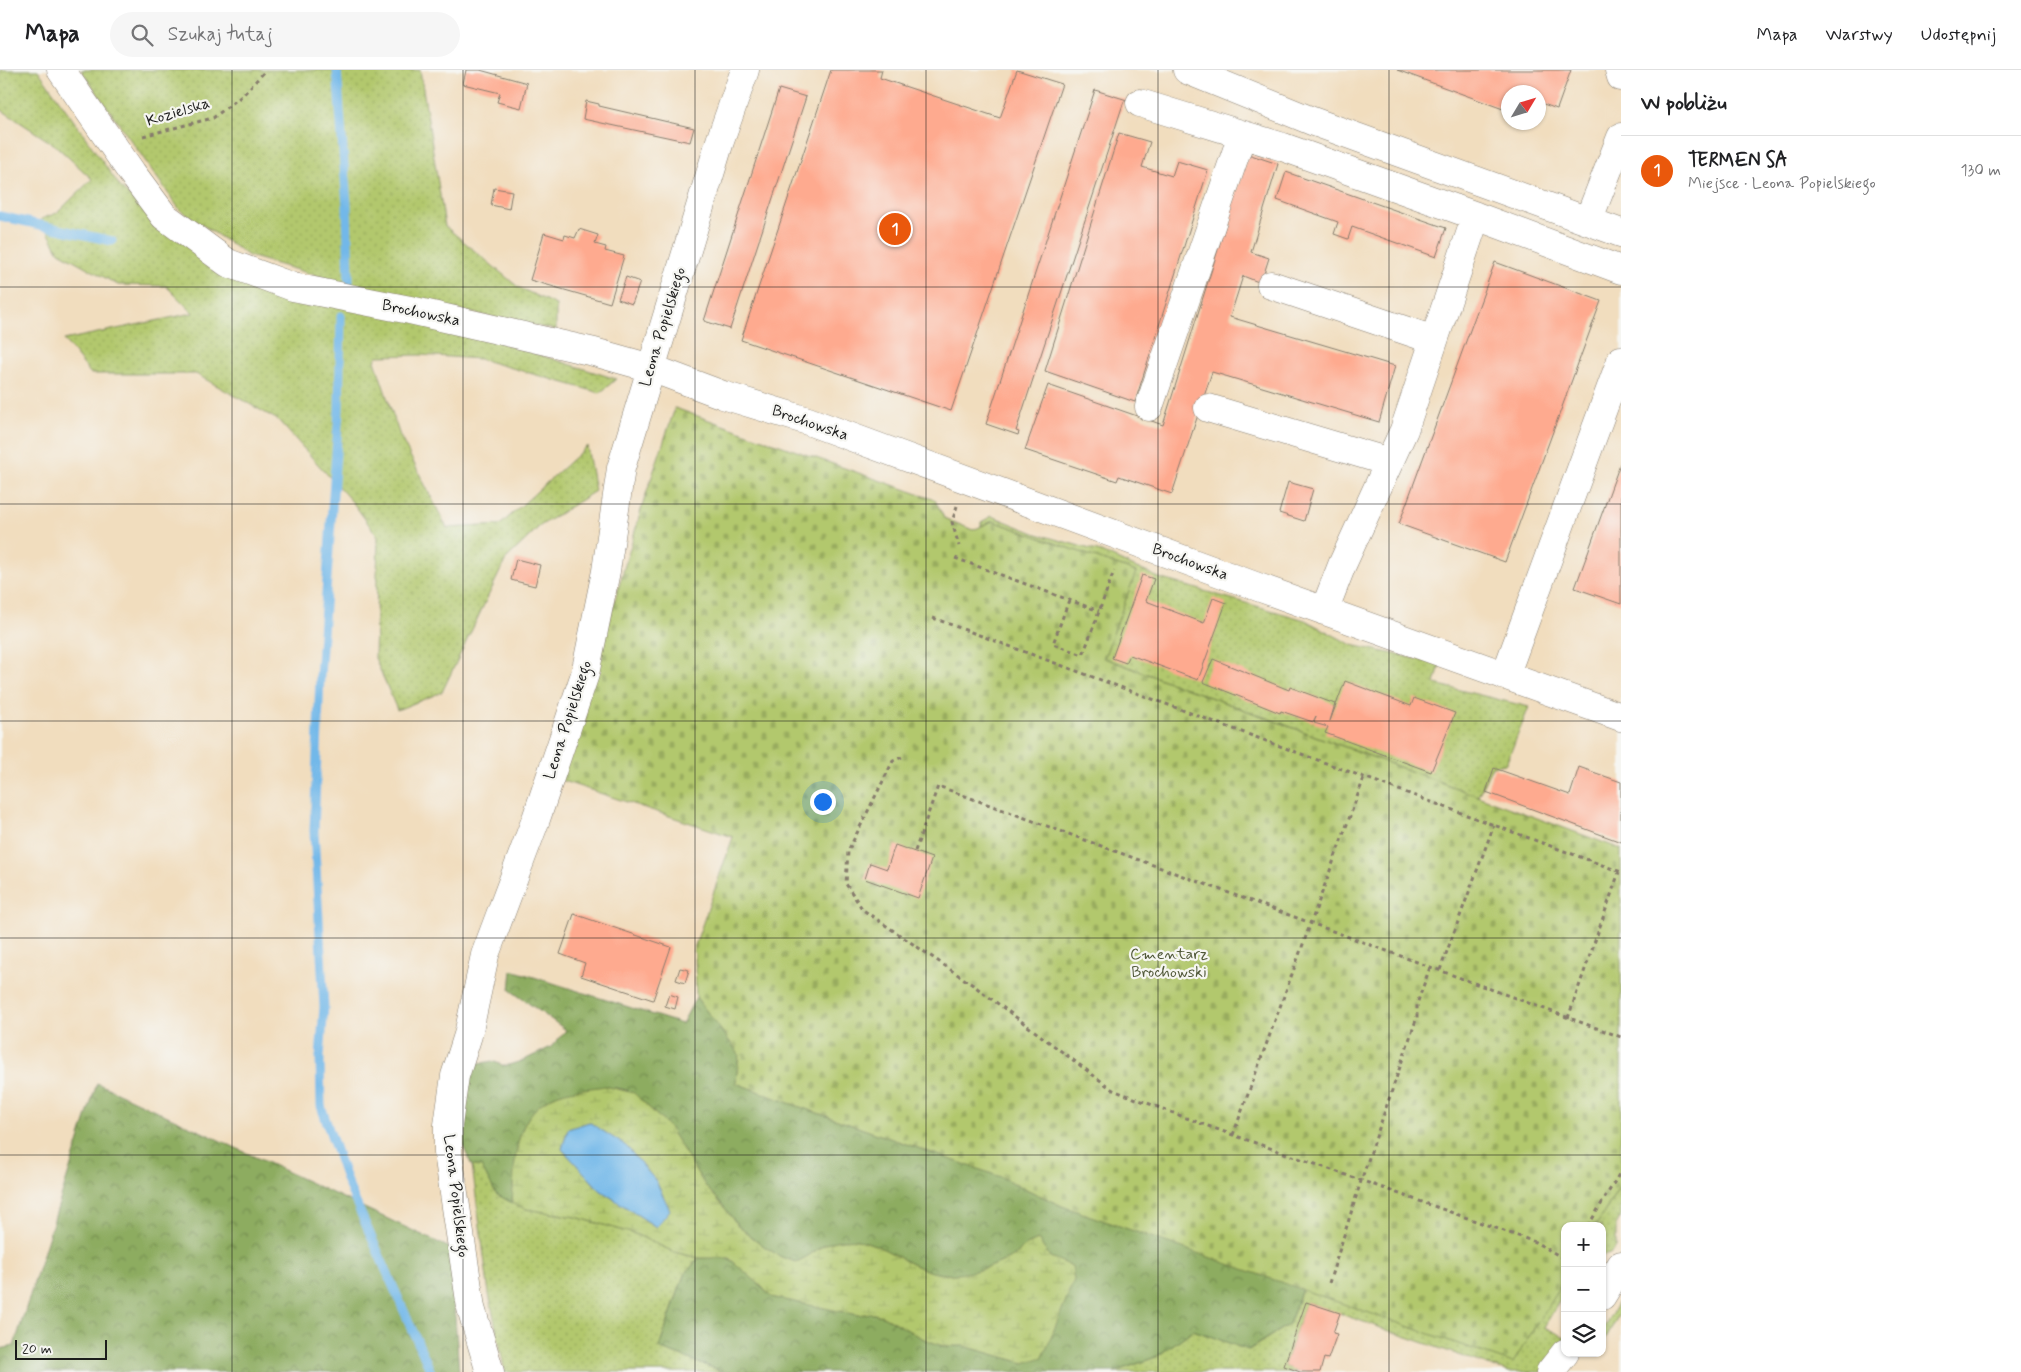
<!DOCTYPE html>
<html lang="pl">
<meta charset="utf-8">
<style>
:root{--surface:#fff;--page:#f6f6f6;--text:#202124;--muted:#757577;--line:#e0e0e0;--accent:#ea580c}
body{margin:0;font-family:Mynerve,sans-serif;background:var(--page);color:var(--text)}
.controls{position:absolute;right:15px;bottom:15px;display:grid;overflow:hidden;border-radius:10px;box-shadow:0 1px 4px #0004}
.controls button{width:45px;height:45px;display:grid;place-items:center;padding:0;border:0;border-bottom:1px solid var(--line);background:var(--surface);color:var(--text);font:25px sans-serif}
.compass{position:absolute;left:1501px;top:15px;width:45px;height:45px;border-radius:50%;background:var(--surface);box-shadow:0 1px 4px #0004;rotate:52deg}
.scale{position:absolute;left:15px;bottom:12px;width:92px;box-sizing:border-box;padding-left:5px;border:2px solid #1c1c1c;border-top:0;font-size:14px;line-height:18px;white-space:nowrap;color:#1c1c1c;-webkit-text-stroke:4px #f6f6f2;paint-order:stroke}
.you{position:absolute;left:822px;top:731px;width:18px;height:18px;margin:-12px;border:4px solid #fff;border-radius:50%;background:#1a73e8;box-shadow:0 0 0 8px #1a73e833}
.badge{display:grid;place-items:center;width:32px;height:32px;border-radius:50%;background:var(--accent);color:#fff;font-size:16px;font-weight:700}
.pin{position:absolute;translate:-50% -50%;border:2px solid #fff;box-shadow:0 1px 5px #0006}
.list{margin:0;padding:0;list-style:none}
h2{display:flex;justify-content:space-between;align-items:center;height:65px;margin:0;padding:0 20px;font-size:21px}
h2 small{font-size:16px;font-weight:400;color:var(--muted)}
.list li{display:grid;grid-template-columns:32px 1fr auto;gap:15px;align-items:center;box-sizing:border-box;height:70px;padding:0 20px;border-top:1px solid var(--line)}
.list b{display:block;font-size:19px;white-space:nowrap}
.list p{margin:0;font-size:16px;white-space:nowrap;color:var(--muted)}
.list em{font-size:16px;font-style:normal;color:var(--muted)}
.icon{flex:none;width:28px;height:28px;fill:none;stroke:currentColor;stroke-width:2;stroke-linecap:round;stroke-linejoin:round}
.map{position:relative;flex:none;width:1621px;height:1302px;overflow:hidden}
header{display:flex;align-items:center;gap:30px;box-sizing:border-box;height:70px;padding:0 25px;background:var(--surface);border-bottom:1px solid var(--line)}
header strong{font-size:24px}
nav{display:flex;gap:28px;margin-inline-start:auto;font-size:18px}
.search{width:350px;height:45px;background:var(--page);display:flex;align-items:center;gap:12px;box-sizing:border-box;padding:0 18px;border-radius:28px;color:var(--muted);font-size:19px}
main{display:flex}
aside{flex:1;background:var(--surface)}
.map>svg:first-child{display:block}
</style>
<header>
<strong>Mapa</strong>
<div class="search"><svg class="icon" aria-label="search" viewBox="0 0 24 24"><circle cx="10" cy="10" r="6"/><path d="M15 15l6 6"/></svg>Szukaj tutaj</div>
<nav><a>Mapa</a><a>Warstwy</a><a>Udostępnij</a></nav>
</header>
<main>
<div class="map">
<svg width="1621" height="1302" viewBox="0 0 1621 1302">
<defs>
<pattern id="grass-dots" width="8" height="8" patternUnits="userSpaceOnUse" patternTransform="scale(1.25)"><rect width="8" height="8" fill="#b2c86d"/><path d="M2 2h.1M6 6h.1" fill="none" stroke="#98ab5e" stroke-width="1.8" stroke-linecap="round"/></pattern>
<pattern id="forest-crowns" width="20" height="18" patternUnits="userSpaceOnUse" patternTransform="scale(1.25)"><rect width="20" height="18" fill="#8dac60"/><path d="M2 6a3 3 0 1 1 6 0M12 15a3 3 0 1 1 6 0" fill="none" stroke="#728b4e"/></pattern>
<pattern id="wetland-marsh" width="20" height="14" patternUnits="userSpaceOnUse" patternTransform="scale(1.25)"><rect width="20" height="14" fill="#b2c86d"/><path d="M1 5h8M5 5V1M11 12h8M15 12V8" fill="none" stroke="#98ab5e"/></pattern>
<pattern id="cemetery-stones" width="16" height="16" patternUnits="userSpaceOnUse" patternTransform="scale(1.25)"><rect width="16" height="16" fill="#b2c86d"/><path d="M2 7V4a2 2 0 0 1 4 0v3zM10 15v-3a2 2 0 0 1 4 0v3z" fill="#98ab5e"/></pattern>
</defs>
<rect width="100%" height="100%" fill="#f6f6f2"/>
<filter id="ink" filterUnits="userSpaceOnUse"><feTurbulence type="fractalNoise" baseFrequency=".02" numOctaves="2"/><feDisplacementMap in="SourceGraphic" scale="10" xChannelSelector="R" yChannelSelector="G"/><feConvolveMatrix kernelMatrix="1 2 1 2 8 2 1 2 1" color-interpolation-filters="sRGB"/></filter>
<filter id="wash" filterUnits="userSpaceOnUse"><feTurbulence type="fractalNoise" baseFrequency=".0096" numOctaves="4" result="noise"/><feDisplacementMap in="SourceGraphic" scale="20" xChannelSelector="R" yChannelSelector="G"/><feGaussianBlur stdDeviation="1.12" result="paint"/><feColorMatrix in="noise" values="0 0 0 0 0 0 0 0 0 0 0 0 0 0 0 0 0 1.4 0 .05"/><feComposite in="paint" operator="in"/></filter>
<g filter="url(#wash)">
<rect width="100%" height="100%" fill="#f1ddbe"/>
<path fill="url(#grass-dots)" stroke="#677244" d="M0 0H38L121 118 179 171 616 309 600 323 480 289 420 285 377 286 375 291 400 366 447 458 500 455 587 376 595 421 540 456 506 489 442 622 397 640 375 588 378 467 354 434 278 350 196 304H91L64 270 193 243 166 216 118 215 59 182 41 149 57 143 92 109 56 76 0 39Z
M81 0H420L445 156 518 217 556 235V260L384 225 249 186 180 140Z
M992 446 1037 464 1101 482 1159 508 1305 550 1352 575 1440 594 1435 614 1529 637 1506 694 1492 696 1478 726 1104 588 1135 502 993 451 981 456V452Z
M481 1095 496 1124 526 1139 576 1147 635 1164 674 1182 699 1188 684 1205 659 1278 724 1302H505L489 1224 472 1096Z
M1621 1114V1146L1616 1155V1177L1610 1184 1602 1186V1156H1596Z
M1565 1205V1229L1562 1227 1544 1257 1565 1267V1272L1541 1302H1508L1306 1232 1284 1296 1300 1302H1114L1156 1287 1193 1260 1249 1280 1289 1254 1302 1219Z
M1621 1227V1241L1602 1275V1260Z"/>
<path fill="url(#forest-crowns)" stroke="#54643e" d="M512 900 682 954 696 927 739 984 736 1013 789 1033 1001 1107 1062 1136 1302 1219 1289 1254 1248 1280 1193 1260 1156 1287 1114 1302H724L659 1278 684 1205 699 1188C708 1188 718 1186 726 1188 735 1190 764 1219 771 1227L858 1245 870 1243 883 1246 922 1268 942 1276H964L1024 1293 1050 1187 1038 1170C1034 1172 1028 1174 1024 1177 1020 1180 1018 1185 1013 1187 992 1197 967 1207 943 1204 902 1200 874 1157 829 1173 817 1178 808 1188 796 1192L781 1187 765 1177 739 1157 721 1133 706 1117 669 1057 637 1026C625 1016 604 1016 589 1019 577 1021 563 1021 552 1027 512 1046 515 1095 512 1133L496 1124 481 1096H472L462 1074V1046L469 996 475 991 482 993 492 991 505 996 522 991 551 977 566 960 510 920Z
M97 1013 450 1178 459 1302H0V1279L14 1276Z"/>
<path fill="url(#wetland-marsh)" stroke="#677244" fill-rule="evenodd" d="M605 1016 634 1023 637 1026 669 1057 706 1117 721 1133 739 1157 765 1177 781 1187 796 1192C808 1188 817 1178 829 1173 874 1157 902 1200 943 1204 967 1206 992 1197 1013 1187 1018 1185 1020 1180 1024 1177 1028 1174 1034 1172 1038 1170L1050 1187 1072 1196 1074 1210 1043 1287 1024 1293 964 1276H942L922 1268 883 1246 870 1243 858 1245 771 1227 761 1216 729 1188H699L674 1182 635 1164 576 1147 526 1139 512 1133C515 1095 512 1046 552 1027 567 1019 588 1019 605 1016ZM589 1052 626 1076 656 1111V1157L600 1120 562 1079 568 1059Z"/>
<path fill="url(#cemetery-stones)" stroke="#677244" d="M675 338 935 430 944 448 973 460 993 451 1136 502 1104 588 1621 779V1114L1596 1156H1565V1208L1513 1293 1062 1136 1001 1107 789 1033 736 1013 739 984 696 927 695 884 693 881 733 767 557 709 603 571 644 430Z"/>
<path fill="#72b8e9" stroke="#476a82" d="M589 1052 626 1076 656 1111 670 1140 656 1157 600 1120 562 1079 568 1059Z"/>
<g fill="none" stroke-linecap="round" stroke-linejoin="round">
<path stroke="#72b8e9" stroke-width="9" d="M337 0 347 135 349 211
M0 146 112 171
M341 246 339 341 320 606 314 761 324 937 320 987 321 1036 347 1112 431 1302"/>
</g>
<g id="blocks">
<path fill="#feaa8f" d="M466 0H480L527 13 521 38 497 32 500 23 463 14Z
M831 0H882L880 8 1000 48 1017 0 1062 14 951 341 741 270Z
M1397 0H1571L1557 39 1538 32V22L1508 21 1503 39Z
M779 19 806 27 730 259 704 251Z
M1095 20 1127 30 1126 32 1124 31 1016 361 1019 362 1018 365 986 354Z
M586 31 599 34V36L694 58 690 72 583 49Z
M1119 63 1150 72 1142 97 1172 106 1177 91 1208 100 1135 332 1045 301Z
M1248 84 1278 94 1251 182 1269 188 1261 213 1243 206 1230 247 1395 296 1379 352 1212 302 1172 424 1119 406 1117 411 1025 380 1048 315 1163 355Z
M1286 102 1446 158 1436 187 1352 157 1348 169 1334 164 1338 152 1277 130Z
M494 118 512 121 509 139 491 135Z
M579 159 598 165 595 174 606 177 605 181 624 186 610 233 530 210 544 163 564 169 565 165 575 168Z
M1495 192 1601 231 1505 492 1399 454Z
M626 207 640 212 632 234 618 229Z
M1621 391V534L1575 518Z
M1288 412 1313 419 1304 451 1279 443Z
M516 489 540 495 535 516 511 510Z
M1142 505 1154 509 1146 531 1204 553 1213 528 1226 533 1198 610 1130 585 1126 593 1112 588Z
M1213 589 1289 620 1290 617 1335 634 1330 651 1345 611 1411 636 1414 628 1455 643 1431 702 1325 663 1328 657 1314 653 1316 646 1313 652 1281 641 1280 643 1203 612Z
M1579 697 1621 712V772L1486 722 1494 698 1570 725Z
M895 775 932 788 918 828 865 809 870 793 887 799Z
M574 844 671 877 653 930 581 906 585 893 560 884Z
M680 898 689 900 685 913 676 910Z
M669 924 678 927 675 939 665 936Z
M1306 1232 1340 1243 1333 1263 1337 1264 1328 1289 1324 1288 1320 1302H1300L1284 1296Z"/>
</g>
</g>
<g filter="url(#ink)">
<use href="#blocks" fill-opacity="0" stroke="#867c6d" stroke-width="1"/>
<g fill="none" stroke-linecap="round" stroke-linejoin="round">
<g stroke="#867c6d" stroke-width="29">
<path id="minor" d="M61 0 132 103 164 146 228 193 293 217 410 240 594 282 651 298 723 325 808 351 1258 517 1621 647
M1187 0 1312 51 1621 163
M1619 0 1621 7
M1140 33 1283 77 1476 146
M1588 151 1621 67
M1271 215 1434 270
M1149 337 1242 65
M1208 338 1389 392
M1324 541 1342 495 1404 360 1476 146 1621 200
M1505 606 1621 290
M1602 1226 1621 1195
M490 1302 471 1238 448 1083V1055L455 1006 468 965 485 885 536 749 585 604 606 501 621 398 720 71 745 0
M1550 1302 1565 1283"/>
</g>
<path stroke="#867c6d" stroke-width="3" stroke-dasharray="4 4" stroke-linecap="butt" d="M143 66 213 48 243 25 266 0
M957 436 952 452 959 476
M955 488 1099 541
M1069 530 1053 574 1083 585 1114 501
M933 548 1621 802
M902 687 893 691 848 781 846 814 863 840 973 915 1113 1020 1205 1055 1535 1172 1563 1188 1565 1186
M915 781 938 716 1621 967
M1440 900 1494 755
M1568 948 1619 802
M1233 1065 1364 708
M1588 1156 1621 1101
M1329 1213 1361 1111 1417 947V934L1430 897"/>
<use href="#minor" stroke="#fff" stroke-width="28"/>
</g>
</g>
<path fill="none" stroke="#1c1c1c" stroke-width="1" stroke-opacity="0.55" d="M232 0V1302M463 0V1302M695 0V1302M926 0V1302M1158 0V1302M1389 0V1302M0 217H1621M0 434H1621M0 651H1621M0 868H1621M0 1085H1621"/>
<g text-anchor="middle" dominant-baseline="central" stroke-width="4.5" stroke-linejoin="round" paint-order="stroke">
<g font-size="16" fill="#1c1c1c" stroke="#f6f6f2">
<text transform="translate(178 42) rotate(-17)">Kozielska</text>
<text transform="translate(421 243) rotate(12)">Brochowska</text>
<text transform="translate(663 257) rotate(-73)">Leona Popielskiego</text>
<text transform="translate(810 353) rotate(19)">Brochowska</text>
<text transform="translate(1190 492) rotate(20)">Brochowska</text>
<text transform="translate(568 650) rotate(-72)">Leona Popielskiego</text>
<text transform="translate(456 1126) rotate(83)">Leona Popielskiego</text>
</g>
<g font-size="16" fill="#505838" stroke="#f6f6f2">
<text x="1169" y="884">Cmentarz<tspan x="1169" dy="18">Brochowski</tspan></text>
</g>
</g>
</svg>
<div class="controls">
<button>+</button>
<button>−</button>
<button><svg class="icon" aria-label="layers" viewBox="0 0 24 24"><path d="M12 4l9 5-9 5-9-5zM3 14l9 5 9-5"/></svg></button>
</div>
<svg class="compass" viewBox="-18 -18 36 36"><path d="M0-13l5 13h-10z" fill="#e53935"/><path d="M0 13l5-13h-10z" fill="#757577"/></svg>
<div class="scale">20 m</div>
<div class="you"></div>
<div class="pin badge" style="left:895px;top:159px">1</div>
</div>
<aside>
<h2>W pobliżu<small></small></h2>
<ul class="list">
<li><span class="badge">1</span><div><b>TERMEN SA</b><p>Miejsce · Leona Popielskiego</p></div><em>130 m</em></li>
</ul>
</aside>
</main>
